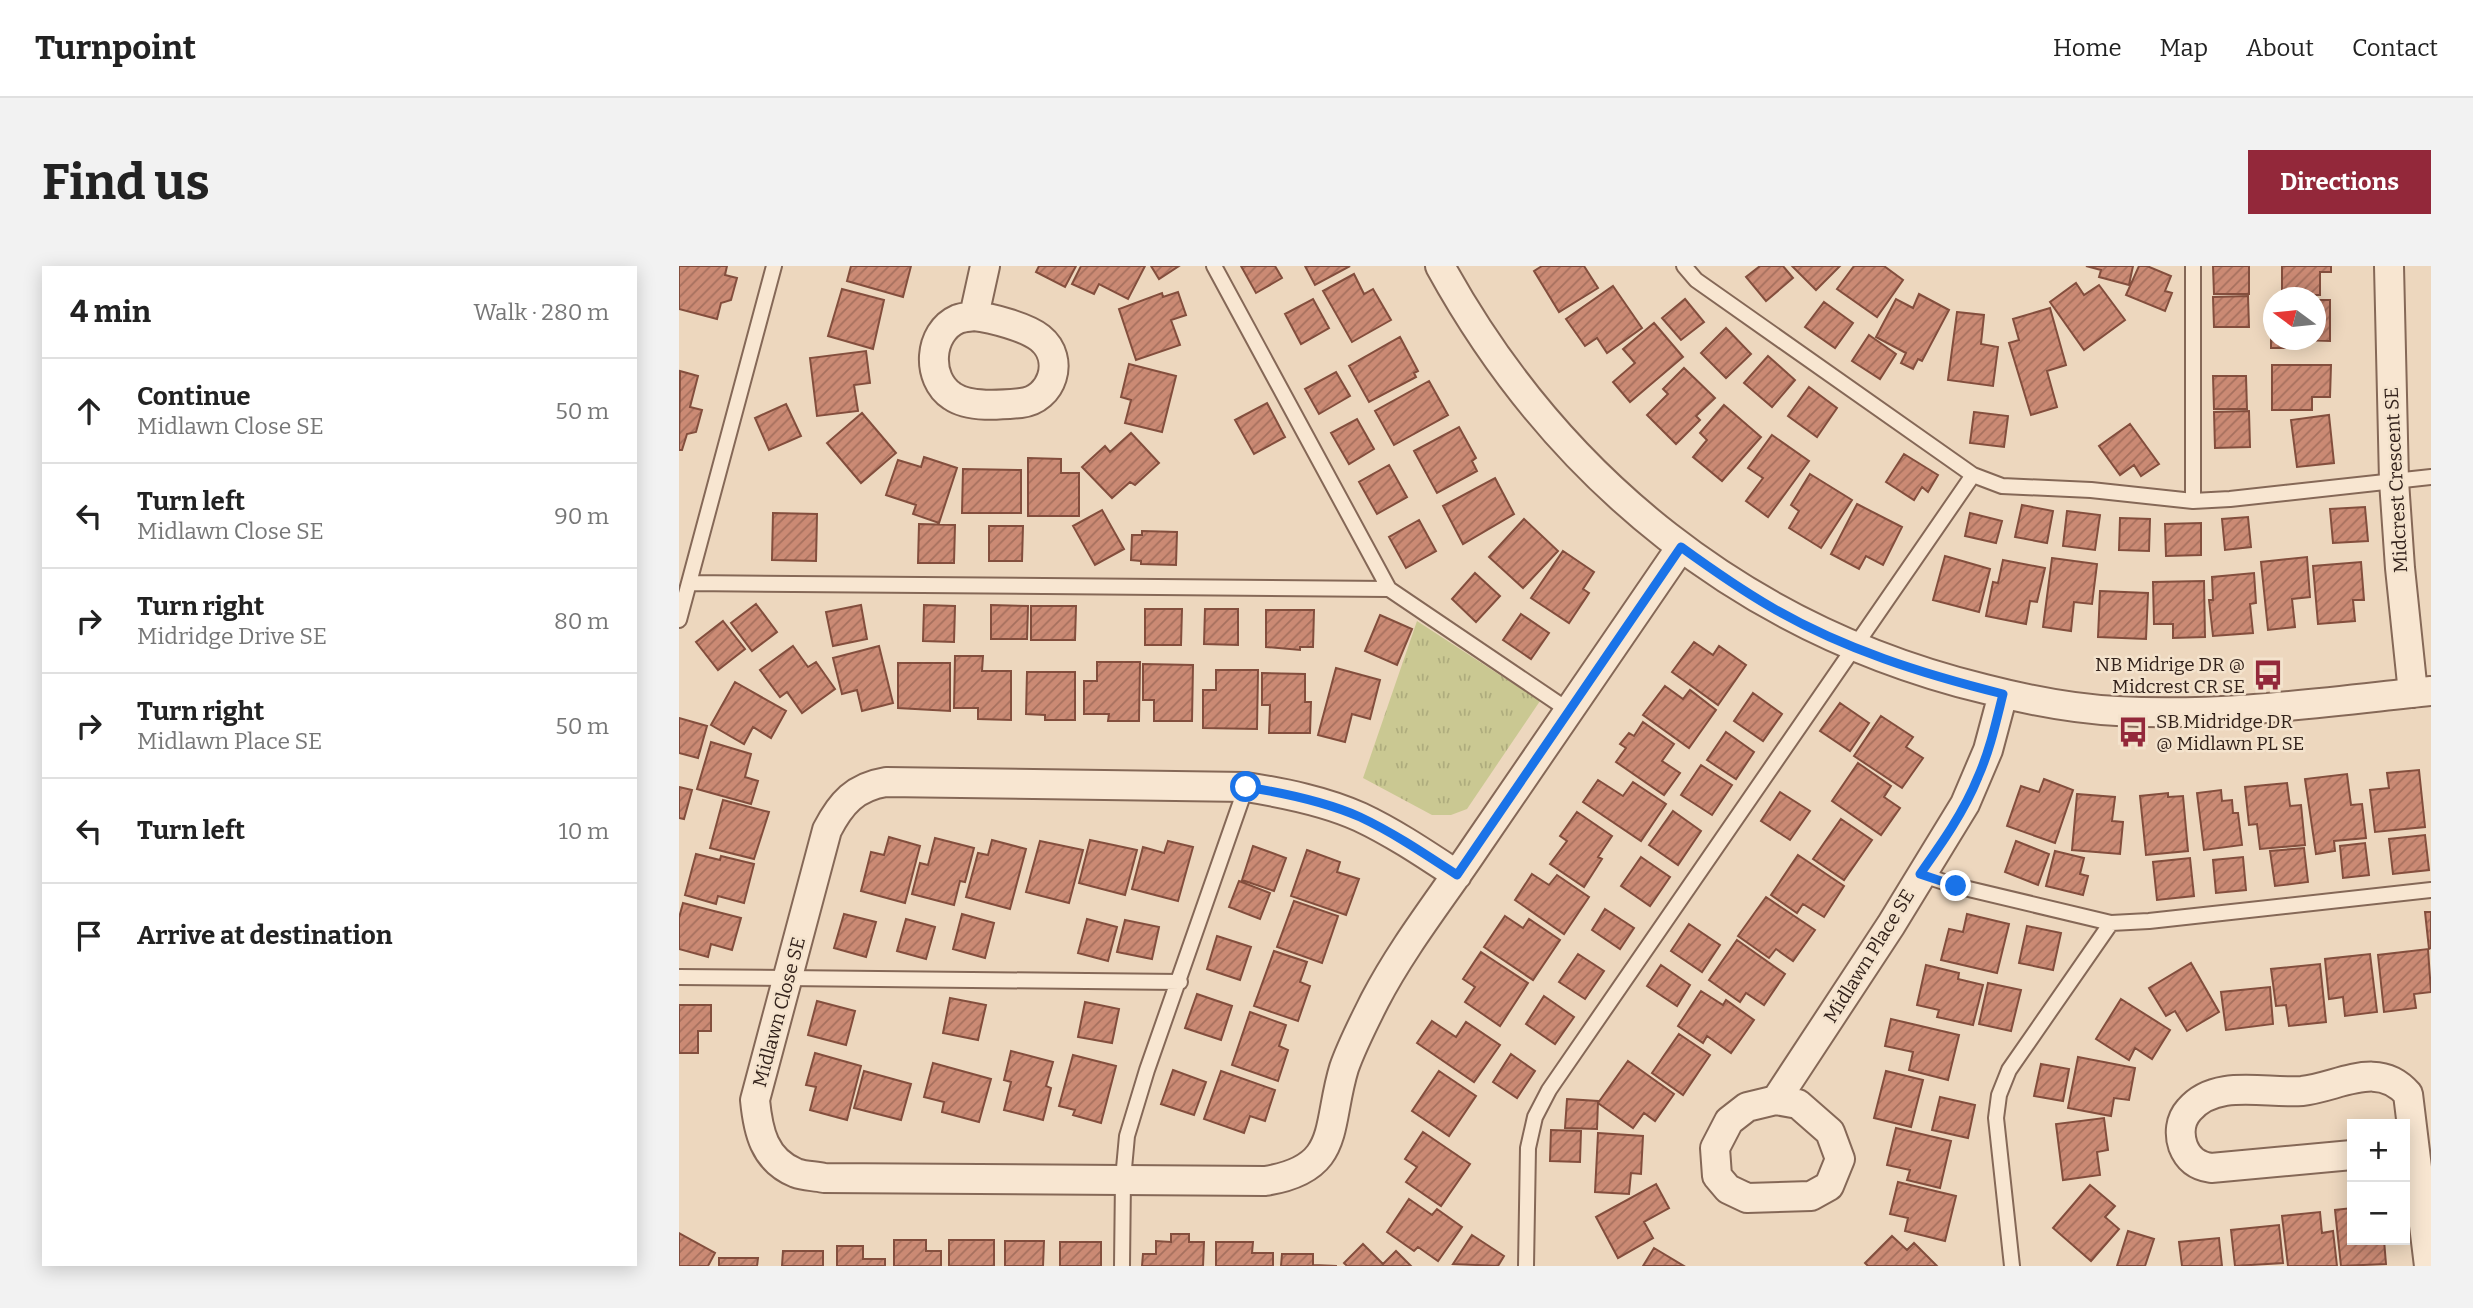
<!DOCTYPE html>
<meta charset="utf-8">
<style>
:root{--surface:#fff;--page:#f2f2f2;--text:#222;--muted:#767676;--line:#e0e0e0;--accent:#93283a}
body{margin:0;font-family:Bitter,serif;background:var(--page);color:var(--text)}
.controls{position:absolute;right:21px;bottom:21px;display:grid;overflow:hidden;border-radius:0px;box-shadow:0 4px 18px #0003}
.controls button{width:63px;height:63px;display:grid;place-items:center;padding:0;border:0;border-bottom:2px solid var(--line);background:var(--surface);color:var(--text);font:35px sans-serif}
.compass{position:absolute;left:1584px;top:21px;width:63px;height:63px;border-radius:50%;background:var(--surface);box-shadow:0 4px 18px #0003;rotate:285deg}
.stop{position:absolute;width:21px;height:21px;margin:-16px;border:5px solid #1a73e8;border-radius:50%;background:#fff}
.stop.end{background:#1a73e8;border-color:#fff;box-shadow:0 2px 7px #0008}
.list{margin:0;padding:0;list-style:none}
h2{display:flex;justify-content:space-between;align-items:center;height:91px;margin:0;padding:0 28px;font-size:30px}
h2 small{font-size:23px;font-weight:400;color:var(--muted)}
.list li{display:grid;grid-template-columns:46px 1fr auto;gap:21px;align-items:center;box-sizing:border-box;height:105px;padding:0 28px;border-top:2px solid var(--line)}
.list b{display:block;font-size:26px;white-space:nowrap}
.list p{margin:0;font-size:23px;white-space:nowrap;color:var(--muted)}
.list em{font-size:23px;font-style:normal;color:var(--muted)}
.icon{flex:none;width:38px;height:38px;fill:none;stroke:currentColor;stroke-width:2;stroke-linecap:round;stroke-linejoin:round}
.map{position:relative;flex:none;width:1752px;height:1000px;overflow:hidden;border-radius:0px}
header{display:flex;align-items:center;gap:42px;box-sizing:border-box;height:98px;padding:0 35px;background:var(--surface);border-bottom:2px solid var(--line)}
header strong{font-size:33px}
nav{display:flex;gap:38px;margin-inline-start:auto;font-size:24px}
.intro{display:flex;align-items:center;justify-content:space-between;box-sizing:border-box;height:168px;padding:0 42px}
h1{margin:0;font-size:49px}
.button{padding:18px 32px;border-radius:0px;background:var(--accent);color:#fff;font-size:24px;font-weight:700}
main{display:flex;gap:42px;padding:0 42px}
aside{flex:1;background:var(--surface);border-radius:0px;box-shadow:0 4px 18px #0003}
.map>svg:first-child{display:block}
</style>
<header>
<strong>Turnpoint</strong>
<nav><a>Home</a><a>Map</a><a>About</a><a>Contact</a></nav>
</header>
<div class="intro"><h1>Find us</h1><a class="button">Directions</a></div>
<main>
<aside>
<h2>4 min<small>Walk · 280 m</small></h2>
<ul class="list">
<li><svg class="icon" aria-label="ahead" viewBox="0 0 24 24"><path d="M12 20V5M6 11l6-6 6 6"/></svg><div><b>Continue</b><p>Midlawn Close SE</p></div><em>50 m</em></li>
<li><svg class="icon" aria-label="left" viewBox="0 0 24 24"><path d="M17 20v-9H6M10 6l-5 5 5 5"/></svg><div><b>Turn left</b><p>Midlawn Close SE</p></div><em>90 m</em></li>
<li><svg class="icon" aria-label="right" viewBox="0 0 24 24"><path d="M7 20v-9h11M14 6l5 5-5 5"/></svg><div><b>Turn right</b><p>Midridge Drive SE</p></div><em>80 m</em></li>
<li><svg class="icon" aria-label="right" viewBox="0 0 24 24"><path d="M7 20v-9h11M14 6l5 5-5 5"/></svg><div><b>Turn right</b><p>Midlawn Place SE</p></div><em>50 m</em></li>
<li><svg class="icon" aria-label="left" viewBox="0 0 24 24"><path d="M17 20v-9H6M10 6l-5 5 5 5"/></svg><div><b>Turn left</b></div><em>10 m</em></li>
<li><svg class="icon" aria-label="arrive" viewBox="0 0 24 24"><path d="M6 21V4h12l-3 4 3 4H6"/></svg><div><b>Arrive at destination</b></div></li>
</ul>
</aside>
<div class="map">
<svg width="1752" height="1000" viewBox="0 0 1752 1000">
<defs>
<pattern id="park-tufts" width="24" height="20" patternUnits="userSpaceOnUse" patternTransform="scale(1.75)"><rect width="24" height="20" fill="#cac892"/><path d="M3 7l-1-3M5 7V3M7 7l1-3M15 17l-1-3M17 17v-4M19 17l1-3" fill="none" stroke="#aeac7d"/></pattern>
<pattern id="building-hatch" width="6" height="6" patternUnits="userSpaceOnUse" patternTransform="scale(1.75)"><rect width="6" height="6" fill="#cb8a74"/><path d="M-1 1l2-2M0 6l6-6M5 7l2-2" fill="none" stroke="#a6705e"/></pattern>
</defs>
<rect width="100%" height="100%" fill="#edd7be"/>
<path fill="url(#park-tufts)" d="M738 355 861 435 788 543 772 549H753L684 512Z"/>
<path fill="url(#building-hatch)" stroke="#834e3d" stroke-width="2" d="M0 0H48L46 9 58 12 52 34 42 37 38 53 0 43Z
M172 0H232L224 31 168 15Z
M360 0H397L386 21 357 6Z
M402 0H466L449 33 420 18 415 28 393 18Z
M472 0H500L480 13Z
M562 0H596L603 12 577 27Z
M626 0H671L636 19Z
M863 0H905L919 22 880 46 855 5Z
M1081 0H1104L1114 12 1087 35 1067 11Z
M1113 0H1161L1137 24Z
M1175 0H1205L1224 14 1198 51 1158 23Z
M1407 0H1454L1450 19 1420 11 1422 4Z
M1460 0H1468L1492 10 1486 25 1493 27 1486 45 1447 29Z
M1534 0H1570V28H1535Z
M1603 0H1652V6H1641V29H1603Z
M675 8 685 28 694 23 712 54 673 76 644 25Z
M1397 17 1405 29 1420 19 1446 54 1405 84 1371 36Z
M934 20 963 62 928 87 918 72 906 80 887 53Z
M163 23 205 34 194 83 149 70Z
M499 26 507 49 492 54 501 79 457 94 440 43 483 27 484 31Z
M1240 28 1270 44 1243 95 1239 93 1234 103 1222 97 1227 87 1197 71 1217 33 1234 42Z
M1569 30 1570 61H1535L1534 31Z
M634 33 650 62 622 78 606 48Z
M1006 33 1025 56 1002 74 983 52Z
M1636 34H1651V75L1622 74V82H1592V39H1594V74H1636Z
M1145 36 1174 57 1156 82 1126 61Z
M1371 42 1387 99 1368 105 1378 141 1352 149 1330 77 1340 74 1334 53Z
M1278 46 1305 49 1302 78 1319 81 1314 120 1269 114Z
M975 57 1004 91 951 136 934 116 956 97 944 83Z
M1047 62 1072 88 1047 112 1022 87Z
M1190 69 1217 88 1201 113 1173 95Z
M721 71 739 105 735 107 737 111 690 136 670 100Z
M187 85 191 117 175 119 179 145 138 150 131 92Z
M1089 90 1116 114 1093 141 1065 117Z
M450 98 497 110 483 166 446 157 452 134 442 131Z
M1593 99H1652L1651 131H1633V144H1593Z
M1005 102 1036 132 1017 150 1021 154 997 178 968 149 989 128 984 123Z
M1 105 19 110 11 141 23 144 17 166 8 168 3 184H0Z
M657 106 671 130 640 148 626 123Z
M1534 110H1567L1568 143H1535Z
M750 115 769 149 715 179 696 145Z
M1130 121 1158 142 1138 171 1109 150Z
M588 137 606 171 575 188 556 154Z
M107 138 122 170 90 184 76 152Z
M1045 139 1082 171 1043 215 1014 191 1028 174 1021 167Z
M1570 145 1571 181 1536 182 1535 146Z
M1295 146 1329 150 1325 181 1291 177Z
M183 147 217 187 182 217 148 177Z
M1650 149 1655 197 1618 201 1612 154Z
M678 153 695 183 670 198 652 167Z
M1451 158 1480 198 1462 210 1455 199 1441 209 1420 180Z
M780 161 797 192 793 195 798 205 758 227 735 185Z
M452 167 480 197 456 219 451 216 433 232 403 201 426 180 431 186Z
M1093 169 1130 195 1089 251 1067 235 1084 212 1069 202Z
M1225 188 1259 209 1249 226 1243 221 1235 234 1207 216Z
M245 191 278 202 260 257 234 248 237 239 207 229 219 194 242 201Z
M349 192 382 193V207H400V250H349Z
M710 199 728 231 698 248 680 216Z
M284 203 342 204V247H283Z
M1131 208 1173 234 1142 282 1110 262 1120 245 1112 239Z
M816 212 835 248 784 278 764 240Z
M1178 238 1223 261 1204 299 1187 290 1180 303 1152 288Z
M1343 239 1374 245 1368 277 1336 271Z
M1686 241 1689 275 1654 277 1651 243Z
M423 244 445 283 416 299 394 260Z
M1388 245 1421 249 1416 284 1384 280Z
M94 247 138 248 137 295 93 294Z
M1291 247 1323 255 1317 277 1286 270Z
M1569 251 1572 281 1546 284 1543 253Z
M1441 252 1471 253 1470 285 1440 284Z
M845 253 879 285 844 322 810 291Z
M740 254 757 285 727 302 710 271Z
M1522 257V289L1487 290 1486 258Z
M240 258 276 259 275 297H239Z
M310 260H344L343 295H310Z
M463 265 498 266 497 299 462 298V295L452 294 453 269H463Z
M884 285 915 306 904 323 910 327 890 357 852 332Z
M1266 290 1311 303 1300 346 1254 334Z
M1628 291 1631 331 1613 333 1616 361 1589 364 1582 296Z
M1373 292 1418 298 1413 338 1395 336 1392 365 1364 361Z
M1324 294 1366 302 1358 336 1351 335 1347 358 1307 350 1314 316 1319 317Z
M1682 296 1685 334H1674L1676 355 1639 358 1634 300Z
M796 307 821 330 797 356 773 333Z
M1575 307 1577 337 1571 338 1574 367 1534 370 1530 334H1534L1533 311Z
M1525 315 1526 371 1494 372V358H1475L1474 316Z
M1421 325 1469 327 1467 373 1419 371Z
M77 338 98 366 73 385 52 357Z
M182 339 188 373 154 380 147 346Z
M245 339 276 340 275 376 244 375Z
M312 339 349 340 348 373H312Z
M352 340H397L396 374H352Z
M466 343H503L502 379H466Z
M526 343H559V379L525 378Z
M587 344H635L634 381H621V384L587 381Z
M842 348 870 367 852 393 824 374Z
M701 349 733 363 718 399 686 385Z
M44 355 66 383 39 404 17 376Z
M1015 376 1034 389 1040 380 1067 399 1039 439 993 406Z
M114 380 129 401 137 396 156 423 123 447 108 426 101 431 81 404Z
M200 380 214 437 183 445 178 424 163 428 154 392Z
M276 390H304L303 405H332V454L299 453V442H275Z
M418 396H461L460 455H429L430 448H405V415H418Z
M219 397H271V445L219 442Z
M464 398 514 399 513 455H475V434H464Z
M657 402 701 414 691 453 673 448 666 476 639 469Z
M537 404H579L578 463 524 462V424H537Z
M348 406H396V454H366V449L347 448Z
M583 407 626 408V436H632L631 467H590L591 439H583Z
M56 416 107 445 92 472 74 461 65 478 32 459Z
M986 420 1004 433 1011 424 1037 444 1010 482 964 449Z
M1074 427 1103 448 1084 475 1055 455Z
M1161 437 1190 457 1171 485 1141 465Z
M1202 450 1234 471 1227 481 1244 492 1223 522 1175 490Z
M0 452 28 460 19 492 0 487Z
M964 456 995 478 983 495 1001 507 985 529 937 496 947 482 941 478 950 467 955 470Z
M1047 466 1075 486 1057 513 1028 494Z
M32 476 72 488 66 511 79 515 72 538 18 523Z
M1179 497 1212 520 1205 531 1221 542 1202 569 1153 535Z
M1022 499 1053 519 1033 549 1002 529Z
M1740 504 1746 561 1696 566 1691 524 1710 522 1708 507Z
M1668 508 1672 539 1683 538 1687 572 1655 575 1656 585 1637 588 1626 513Z
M1365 513 1394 524 1376 577 1328 560 1342 520 1360 526Z
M919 514 944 530 954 516 987 538 962 575 904 536Z
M1608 517 1611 540 1622 539 1626 579 1581 583 1578 558 1570 559 1566 521Z
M0 521 13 524 5 553 0 552Z
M1542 524 1543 535 1553 534 1554 547H1559L1563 579 1525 584 1518 527Z
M1101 526 1131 545 1111 574 1082 555Z
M1489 527V531L1504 530 1509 585 1467 589 1461 530Z
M1398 528 1436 531 1433 555 1444 556 1441 588 1393 584Z
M44 534 90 546 75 593 31 582Z
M994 545 1022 565 999 599 970 579Z
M898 546 933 570 919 591 923 593 905 621 871 598 888 575 881 570Z
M1162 553 1193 574 1165 614 1134 593Z
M1746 569 1750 604 1714 608 1710 573Z
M210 571 241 580 226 637 182 625 192 586 205 589Z
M256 572 295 582 286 616 281 615 275 639 233 628 241 597 249 599Z
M313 574 347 583 331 643 287 631 299 587 309 589Z
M411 574 458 584 446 629 400 617Z
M361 575 404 584 390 637 347 626Z
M489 575 514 581 499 635 453 623 464 581 485 587Z
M1337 575 1370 588 1359 619 1326 606Z
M1686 577 1690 609 1664 612 1661 580Z
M574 580 607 592 595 625 563 614Z
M1625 582 1629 616 1596 620 1591 585Z
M628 584 661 596 658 606 680 613 667 649 612 630Z
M1376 585 1405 592 1401 608 1409 610 1404 629 1367 620Z
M17 588 41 594 42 590 75 598 65 637 39 630 37 638 6 629Z
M1119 589 1165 620 1145 651 1124 638 1118 647 1092 629Z
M962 591 991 611 971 640 942 620Z
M1564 591 1567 624 1537 627 1534 594Z
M1511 592 1515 630 1478 634 1474 596Z
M853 608 870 619 878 609 910 631 885 668 836 634Z
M560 615 591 627 581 653 550 641Z
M1087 631 1136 664 1114 695 1097 683 1090 692 1059 670Z
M615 635 659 650 643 697 598 681Z
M4 637 62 652 53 684 32 678 29 691 0 683V652Z
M926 643 955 662 941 683 913 664Z
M1746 646H1752V682L1750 683Z
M165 648 197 656 187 691 155 682Z
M283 648 315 657 306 692 274 683Z
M1288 648 1330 658 1318 707 1262 694 1270 663 1284 666Z
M826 650 844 662 850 653 881 674 854 714 805 681Z
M227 653 256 661 247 693 218 685Z
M408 653 438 661 429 695 399 687Z
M446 654 480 661 473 693 438 686Z
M1010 658 1041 679 1023 706 992 685Z
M1348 660 1382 667 1374 704 1340 697Z
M538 670 572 681 561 714 528 703Z
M1058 674 1106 708 1085 739 1067 727 1061 736 1030 714Z
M1749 683 1752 726 1735 728 1737 742 1705 746 1699 689Z
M595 685 628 696 621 716 631 720 619 755 575 740Z
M802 686 849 717 821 760 786 736 796 721 784 713Z
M899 688 925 705 906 733 880 716Z
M1691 688 1698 746 1666 750 1664 731 1650 733 1646 693Z
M1512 697 1540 746 1508 765 1496 745 1487 750 1470 722Z
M1641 698 1647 756 1610 760 1607 739 1597 740 1592 703Z
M982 699 1011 719 998 740 968 720Z
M1247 699 1280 707 1279 713 1304 719 1294 759 1258 751 1260 744 1238 739Z
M1309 717 1342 724 1332 765 1300 758Z
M1591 721 1594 758 1547 764 1542 726Z
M1022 725 1044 739 1047 734 1075 754 1052 787 1028 770 1024 777 999 760Z
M518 728 553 740 542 774 506 762Z
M865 730 895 751 876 778 847 758Z
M271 732 307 739 299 774 264 767Z
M1442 733 1491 764 1473 793 1456 782 1450 794 1417 773Z
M138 735 176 745 167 779 129 769Z
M406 736 440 743 433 777 399 771Z
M0 739H32V765H19V787H0Z
M571 746 607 759 600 780 609 784 599 815 553 799Z
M1212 753 1280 769 1269 814 1230 804 1234 786 1206 780Z
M753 755 777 771 787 756 821 779 795 816 738 777Z
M1000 768 1031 789 1004 829 973 807Z
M332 785 374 796 367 820 372 822 364 854 325 844 332 816 325 814Z
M136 787 182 800 168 854 131 844 137 821 127 819Z
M832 788 856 805 838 832 814 816Z
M394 789 437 800 422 857 394 849 396 844 380 840Z
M1399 791 1456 802 1450 834 1435 832 1432 850 1389 842Z
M949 795 995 828 976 855 965 847 954 862 919 837Z
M254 797 312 813 300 856 263 846 265 836 245 831Z
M1362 798 1390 803 1384 835 1355 830Z
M494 804 527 816 515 849 482 838Z
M185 805 232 818 222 854 175 842Z
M542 805 596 824 586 855 571 850 565 867 525 853Z
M760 805 797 830 770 870 733 845Z
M1207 805 1244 814 1232 861 1195 852Z
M1261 831 1296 839 1289 872 1253 864Z
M888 833 919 835 918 863 886 862Z
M1425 852 1429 884 1418 886 1421 909 1384 914 1377 858Z
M1217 862 1272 875 1261 922 1228 914 1231 904 1208 899Z
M872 864 902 865 901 896 871 895Z
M744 866 791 898 762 940 727 916 738 901 726 893Z
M919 867 964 870 962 908 952 907 950 928 916 926Z
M1219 916 1277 930 1266 975 1226 965 1229 952 1211 948Z
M977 918 990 942 965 956 974 972 939 992 917 951Z
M1411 919 1436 940 1426 951 1440 963 1412 995 1374 962Z
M730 933 753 949 758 943 783 961 759 995 739 981 735 985 708 966Z
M1673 942V974H1705L1707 998 1662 1000 1656 944Z
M1641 946 1643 967 1654 965 1658 1000H1609L1603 950Z
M1600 959 1604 997 1556 1000 1552 964Z
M1449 965 1475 973 1466 1000H1438Z
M0 967 36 987 29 1000H0Z
M492 968H510V976H525L524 1000H463L464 988H477V975L492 976Z
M793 969 825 990 819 1000 774 998Z
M1213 970 1228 984 1235 977 1258 1000H1189L1186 997Z
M1540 972 1543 1000H1503L1500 976Z
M215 974H247V985H262V1000H215Z
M270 974H315V1000H270Z
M326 975H365L364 1000H326Z
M381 976H422V1000H381Z
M537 976H574L573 987H594V1000H537Z
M684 978 704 998 717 985 732 1000H668L665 997Z
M158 980H184V993H206V1000H158Z
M975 982 1005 1000H964Z
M104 985H144V1000H103Z
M603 988H634V999L658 1000H602Z
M40 992H79L78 1000H40Z"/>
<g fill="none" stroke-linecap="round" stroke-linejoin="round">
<g stroke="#856857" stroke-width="18">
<path id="lane" d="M535 0 710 323
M1005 0 1017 14 1294 209 1323 220 1412 224 1514 235 1551 233 1752 211
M1514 0V235
M10 317 710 323 889 444
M0 354 95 0
M1241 608 1277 620 1432 657 1470 655 1752 624
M0 711 501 716
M443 1000 444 913 448 870 468 804 567 521
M847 1000 849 882 856 851 870 824 1294 209
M1333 1000 1317 852 1320 829 1330 804 1432 657"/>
</g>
<g stroke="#856857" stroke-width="32">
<path id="street" d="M761 0C879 215 1068 365 1306 423 1349 434 1394 443 1438 445 1544 451 1647 436 1752 425
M1710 0 1715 215 1721 302 1734 427
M295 50C313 52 347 61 361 72 387 93 373 134 342 137 322 139 290 142 273 130 247 113 249 66 279 53 284 51 290 51 295 50Z
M295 50 306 0
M778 609C746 588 715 567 681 551 646 535 605 527 567 521L207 516C176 521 162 537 148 564L76 834C79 865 85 894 117 907 125 910 136 910 145 912L586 915C663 903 647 861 665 802 673 779 685 756 696 734 724 680 764 630 798 579 866 479 934 380 1002 281
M1097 834 1119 838 1151 866 1161 893 1150 920 1132 930 1068 932 1049 923 1038 910 1036 882 1050 855 1068 841 1097 834 1212 659 1286 538 1309 484 1324 428
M1673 889 1532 902C1518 900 1509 893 1504 880 1500 868 1501 854 1510 844 1537 812 1587 828 1623 825 1660 821 1699 793 1729 828L1750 1000"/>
</g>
<use href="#lane" stroke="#f8e6d1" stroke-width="14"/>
<use href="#street" stroke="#f8e6d1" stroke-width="28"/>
</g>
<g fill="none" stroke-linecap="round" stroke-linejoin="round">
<path stroke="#1a73e8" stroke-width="9" d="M567 521C605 527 645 535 681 551 715 567 746 588 778 609L1002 281C1031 302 1061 323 1092 341 1164 383 1244 408 1324 428 1317 456 1311 484 1299 511 1285 546 1263 577 1241 608L1277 620"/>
</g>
<defs>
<g id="bus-bare" transform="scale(2.415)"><path d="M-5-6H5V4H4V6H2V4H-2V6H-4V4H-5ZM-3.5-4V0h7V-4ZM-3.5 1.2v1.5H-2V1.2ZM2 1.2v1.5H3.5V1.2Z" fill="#93283a" stroke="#f4e3cd" stroke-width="2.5" paint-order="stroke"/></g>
</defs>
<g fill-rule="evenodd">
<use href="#bus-bare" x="1589" y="409"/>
<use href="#bus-bare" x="1454" y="466"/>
</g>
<g text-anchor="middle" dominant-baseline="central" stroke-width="5" stroke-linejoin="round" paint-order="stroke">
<g font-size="19" fill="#34231c" stroke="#f4e3cd">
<text transform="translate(1717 214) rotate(-93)">Midcrest Crescent SE</text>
<text transform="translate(1190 690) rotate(-58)">Midlawn Place SE</text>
<text transform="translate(100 746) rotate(-75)">Midlawn Close SE</text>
</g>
<g font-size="19" fill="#34231c" stroke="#f4e3cd" text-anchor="end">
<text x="1566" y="398">NB Midrige DR @<tspan x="1566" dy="22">Midcrest CR SE</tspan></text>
<text x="1477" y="455" text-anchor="start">SB Midridge DR<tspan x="1477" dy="22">@ Midlawn PL SE</tspan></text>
</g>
</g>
</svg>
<div class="controls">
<button>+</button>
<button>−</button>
</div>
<svg class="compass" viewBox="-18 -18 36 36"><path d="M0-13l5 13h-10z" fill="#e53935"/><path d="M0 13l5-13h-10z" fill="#767676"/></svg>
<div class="stop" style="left:567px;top:521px"></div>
<div class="stop end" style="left:1277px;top:620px"></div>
</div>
</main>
